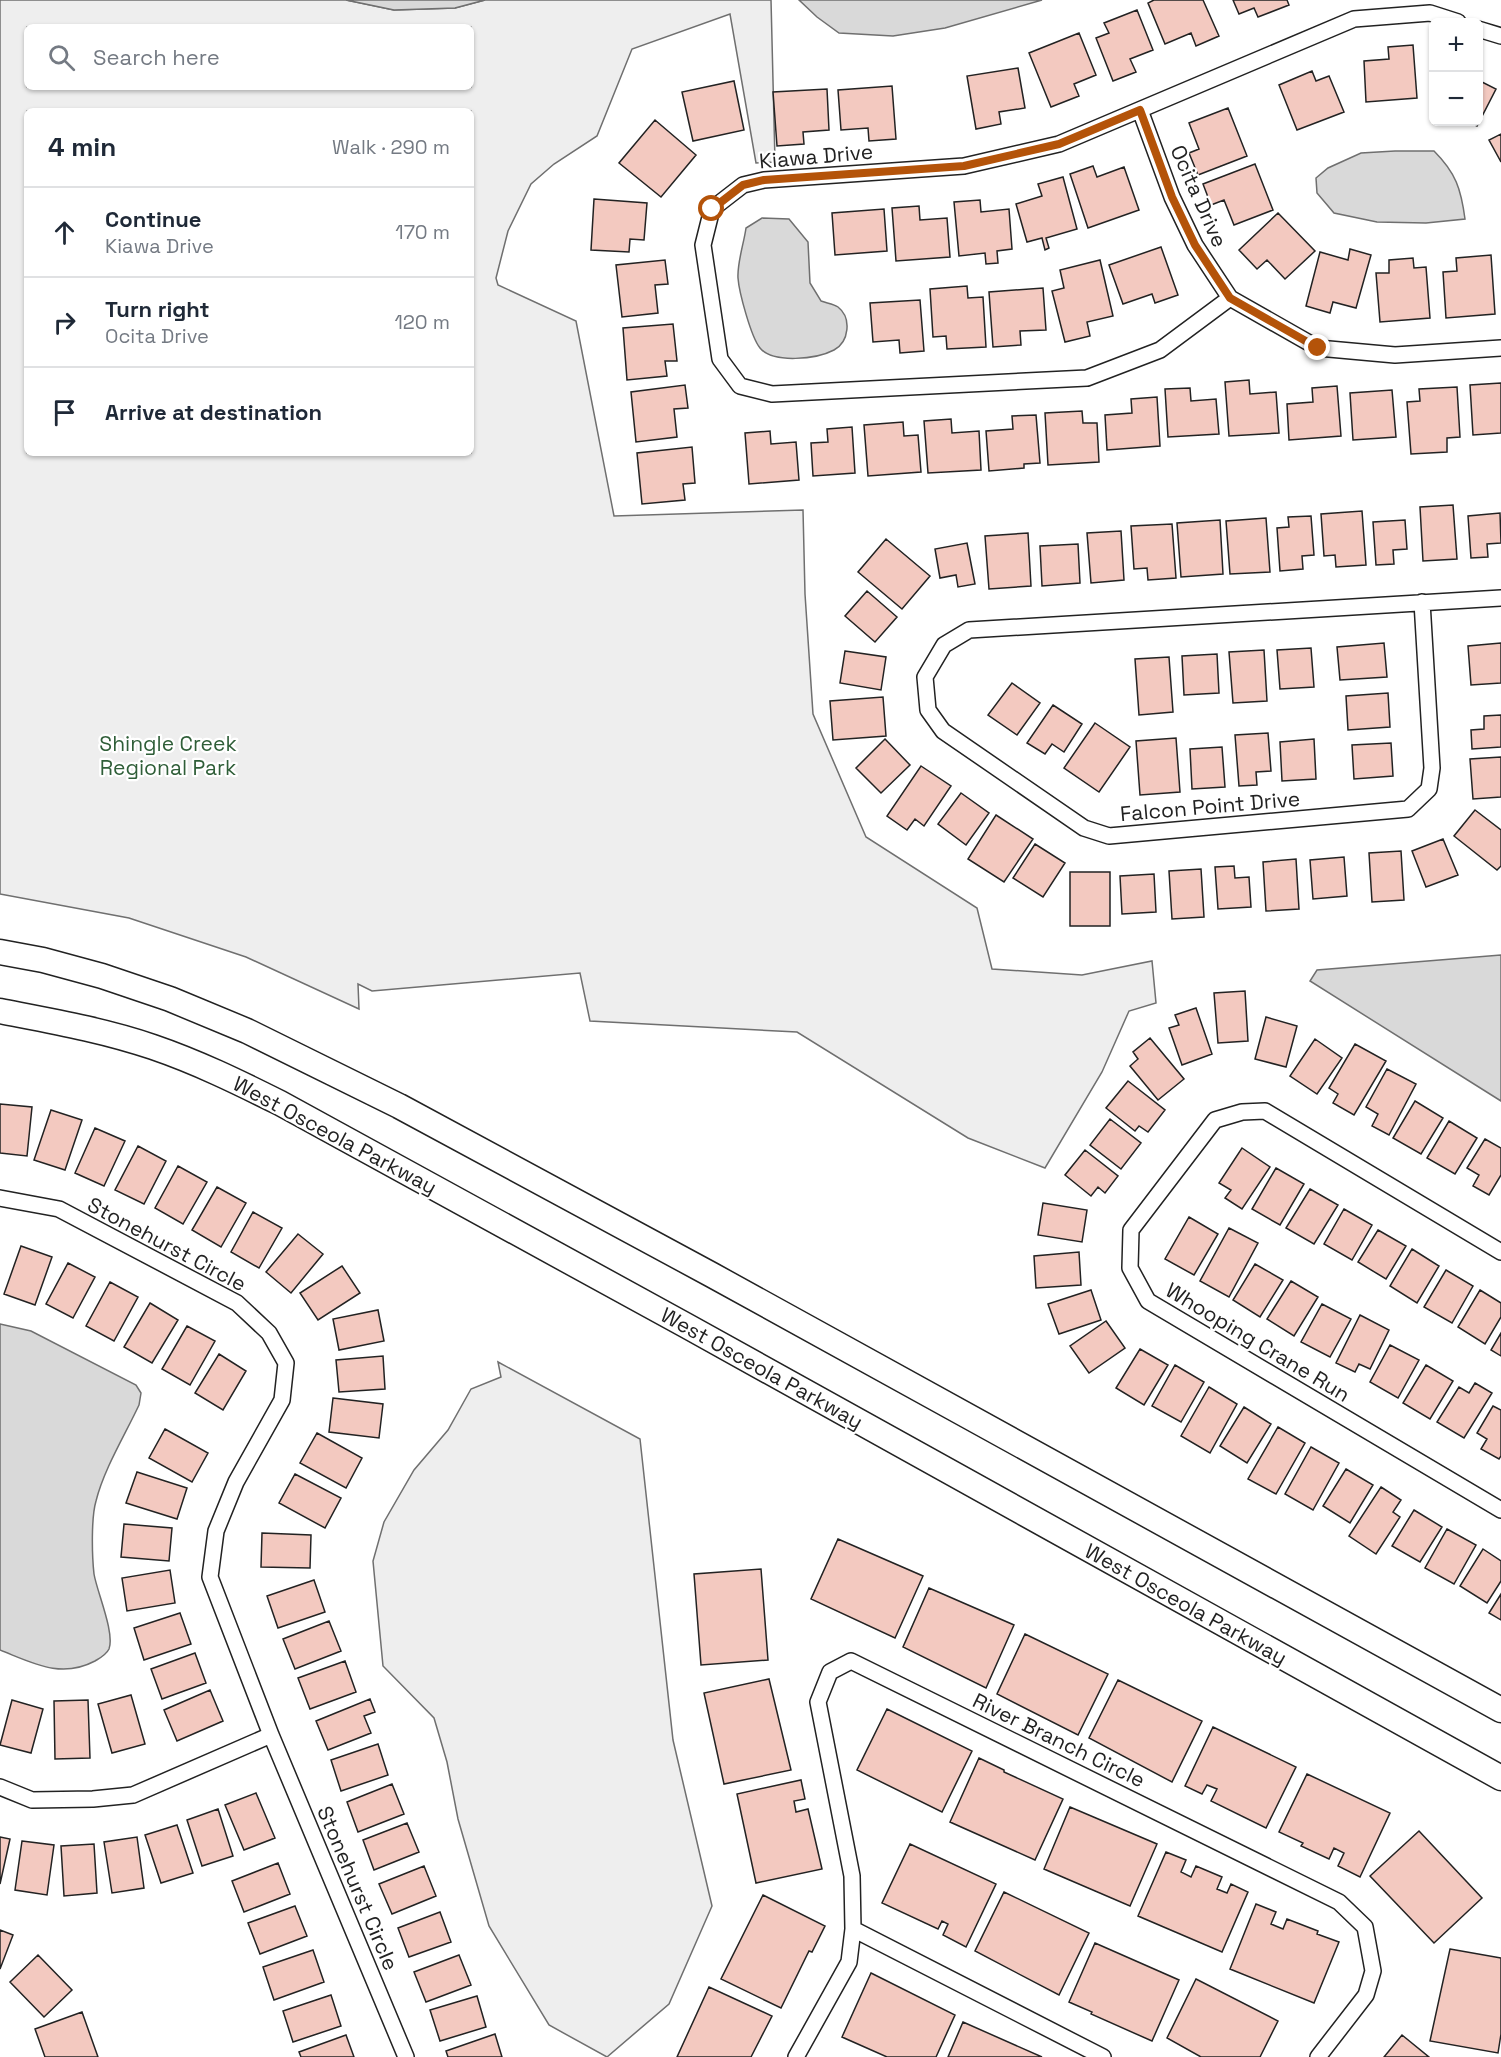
<!DOCTYPE html>
<meta charset="utf-8">
<style>
:root{--surface:#fff;--page:#f6f6f7;--text:#1f2937;--muted:#747a83;--line:#e0e1e3}
body{margin:0;font-family:"Space Grotesk",sans-serif;background:var(--page);color:var(--text)}
.controls{position:absolute;right:18px;top:18px;display:grid;overflow:hidden;border-radius:9px;box-shadow:0 2px 4px #0004}
.controls button{width:54px;height:54px;display:grid;place-items:center;padding:0;border:0;border-bottom:2px solid var(--line);background:var(--surface);color:var(--text);font:30px sans-serif}
.stop{position:absolute;width:18px;height:18px;margin:-14px;border:4px solid #b45309;border-radius:50%;background:#fff}
.stop.end{background:#b45309;border-color:#fff;box-shadow:0 2px 6px #0008}
.list{margin:0;padding:0;list-style:none}
h2{display:flex;justify-content:space-between;align-items:center;height:78px;margin:0;padding:0 24px;font-size:26px}
h2 small{font-size:20px;font-weight:400;color:var(--muted)}
.list li{display:grid;grid-template-columns:39px 1fr auto;gap:18px;align-items:center;box-sizing:border-box;height:90px;padding:0 24px;border-top:2px solid var(--line)}
.list b{display:block;font-size:22px;white-space:nowrap}
.list p{margin:0;font-size:20px;white-space:nowrap;color:var(--muted)}
.list em{font-size:20px;font-style:normal;color:var(--muted)}
.icon{flex:none;width:33px;height:33px;fill:none;stroke:currentColor;stroke-width:2;stroke-linecap:round;stroke-linejoin:round}
.map{position:relative;flex:none;width:1501px;height:2057px;overflow:hidden}
.search{position:absolute;background:var(--surface);box-shadow:0 2px 4px #0004;left:24px;top:24px;width:450px;height:66px;display:flex;align-items:center;gap:15px;box-sizing:border-box;padding:0 21px;border-radius:9px;color:var(--muted);font-size:22px}
.panel{position:absolute;background:var(--surface);box-shadow:0 2px 4px #0004;left:24px;top:108px;width:450px;height:348px;border-radius:9px}
.map>svg:first-child{display:block}
</style>
<div class="map">
<svg width="1501" height="2057" viewBox="0 0 1501 2057">
<rect width="100%" height="100%" fill="#fff"/>
<path fill="#eee" stroke="#6f6f6f" stroke-width="1.5" fill-rule="evenodd" d="M0 0H346L394 10 455 8 485 0H771L775 162 756 163 730 14 632 49 597 136 554 164 531 184 508 231 496 278 498 285 576 321 614 516 803 510 805 594 813 714 866 837 977 908 992 969 1082 975 1152 961 1156 1003 1129 1011 1102 1072 1045 1168 968 1138 797 1032 590 1021 580 973 372 991 358 984 359 1009 246 957 129 918 0 894ZM27 27H471V87H27ZM27 111H471V453H27Z
M498 1362 640 1439 673 1740 712 1906 669 2004 607 2057 549 2025 489 1926 458 1819 447 1762 434 1718 383 1666 373 1561 384 1522 414 1470 448 1430 471 1389 501 1377Z"/>
<path fill="#d9d9d9" stroke="#6f6f6f" stroke-width="1.5" d="M346 0H485L455 8 394 10Z
M799 0H1042L945 28 893 36 839 33 817 17Z
M1395 151H1434C1456 173 1461 189 1465 219L1426 223 1377 222 1334 213 1317 193 1316 178 1328 168 1361 153Z
M762 218 789 219 808 242 810 283 821 301C826 303 834 304 838 307 852 318 849 342 834 350 817 359 773 364 760 348 751 337 739 292 738 278 737 263 744 243 746 228Z
M1501 955V1101L1310 981 1317 970Z
M0 1324 31 1331 136 1385 141 1393 139 1405C125 1435 104 1469 96 1501 91 1518 92 1556 94 1574 97 1592 115 1633 109 1649 106 1655 100 1658 95 1661 61 1679 33 1663 0 1650Z"/>
<path fill="#f3c9c0" stroke="#222" stroke-width="1.5" d="M1154 0H1203L1219 36 1196 46 1191 33 1165 44 1148 3Z
M1233 0H1287L1289 5 1258 17 1254 8 1239 14Z
M1137 10 1153 50 1130 59 1136 72 1113 81 1096 38 1109 33 1104 23Z
M1079 33 1096 75 1074 84 1079 96 1051 107 1029 53Z
M1413 45 1417 98 1366 102 1364 61 1389 59 1388 47Z
M1018 68 1025 108 999 112 1001 124 976 129 967 76Z
M1312 71 1316 81 1329 76 1344 112 1297 130 1279 85Z
M1478 80 1496 89 1477 126 1468 122H1478Z
M734 81 744 130 693 141 682 92Z
M892 86 896 139 869 141 868 128 841 130 838 90Z
M827 89 829 130 803 132 804 144 777 146 773 92Z
M1228 108 1247 156 1198 175 1189 153 1199 149 1189 123Z
M655 120 696 155 661 197 619 163Z
M1501 134V162L1489 140Z
M1255 164 1273 210 1234 225 1224 200 1211 205 1203 184Z
M1093 166 1097 177 1124 167 1139 210 1088 228 1070 174Z
M1063 177 1077 229 1046 238 1049 248 1045 250 1042 238 1027 242 1016 204 1042 196 1038 184Z
M594 199 647 203 644 240 630 239 629 252 591 250Z
M980 200 981 212 1009 209 1012 249 997 251 998 263 986 264 985 253 959 256 954 202Z
M919 206 920 220 947 218 950 257 896 261 892 208Z
M884 209 887 251 835 255 832 213Z
M1278 213 1315 251 1285 279 1267 260 1257 269 1239 250Z
M1161 247 1178 295 1155 303 1152 294 1123 304 1109 265Z
M1350 249 1371 255 1356 308 1333 302 1330 313 1306 306 1320 252 1348 260Z
M1491 255 1495 314 1446 318 1443 272 1457 271 1456 258Z
M1413 258 1414 268 1426 267 1430 318 1380 322 1376 273H1389V260Z
M665 260 668 284 655 285 658 313 622 317 616 265Z
M1100 260 1113 316 1087 322 1090 336 1065 342 1052 291 1064 288 1060 270Z
M967 286 968 298 983 297 986 347 947 349 946 336 933 337 930 289Z
M1043 288 1046 330 1020 331 1021 345 993 347 989 292Z
M920 300 924 351 900 353 899 340 873 342 870 303Z
M673 324 677 361H665L667 376 627 380 623 328Z
M1249 380 1250 394 1276 392 1279 433 1229 436 1225 382Z
M1501 383V433L1473 435 1470 385Z
M685 385 688 408 674 409 677 437 636 442 631 392Z
M1337 386 1341 436 1289 440 1287 404 1313 402 1312 388Z
M1457 387 1460 437 1447 438V452L1411 454 1407 402 1420 401 1419 389Z
M1190 388 1191 401 1216 399 1219 434 1168 437 1165 389Z
M1392 390 1396 437 1353 440 1350 393Z
M1157 397 1160 446 1107 450 1105 415 1132 413 1131 399Z
M1082 411 1083 423H1097L1099 462 1048 465 1045 413Z
M1036 415 1040 463 1024 464V468L989 471 986 431 1013 429 1012 416Z
M951 419 952 433 979 431 981 470 928 473 924 421Z
M903 422 904 436 918 435 921 472 868 476 864 425Z
M852 427 855 473 813 476 811 443 828 442 827 429Z
M770 431 771 444 796 442 799 480 749 484 745 433Z
M692 447 695 483 683 484 685 500 642 504 637 453Z
M1453 505 1457 559 1423 561 1420 507Z
M1362 511 1366 565 1336 567 1335 555 1324 556 1321 514Z
M1500 513 1501 543 1487 544 1488 557 1471 558 1468 516Z
M1311 516 1314 555 1302 556 1303 569 1280 571 1277 528 1289 527 1288 517Z
M1266 518 1270 572 1230 574 1226 521Z
M1220 520 1223 574 1181 577 1177 523Z
M1405 520 1407 549 1393 550 1394 564 1376 565 1373 522Z
M1172 524 1176 578 1148 580 1147 568 1134 569 1131 526Z
M1121 531 1124 580 1091 583 1087 533Z
M1028 533 1031 586 989 589 985 536Z
M886 539 930 576 902 609 858 572Z
M967 543 975 584 958 587 956 575 940 578 935 549Z
M1078 544 1080 583 1042 586 1040 546Z
M867 591 897 617 875 642 845 616Z
M1384 643 1387 677 1340 680 1337 647Z
M1501 643V683L1471 685 1468 646Z
M1311 648 1314 687 1280 689 1277 650Z
M1264 650 1267 701 1233 703 1229 652Z
M845 651 886 657 881 690 840 683Z
M1217 654 1219 693 1184 695 1182 656Z
M1169 657 1173 712 1139 715 1135 659Z
M1012 683 1040 703 1017 735 988 715Z
M1388 693 1390 727 1348 730 1346 696Z
M883 697 886 736 833 740 830 701Z
M1053 705 1082 724 1064 752 1052 744 1045 754 1027 743Z
M1501 715V747L1472 749 1471 730 1484 729V716Z
M1095 723 1130 747 1099 792 1064 768Z
M1268 733 1271 771 1256 772 1257 785 1239 786 1235 735Z
M1176 738 1180 792 1140 795 1136 741Z
M885 739 910 765 881 793 856 768Z
M1314 739 1316 779 1282 781 1280 742Z
M1391 743 1393 776 1354 779 1352 745Z
M1222 747 1225 787 1192 789 1190 749Z
M1501 757V797L1473 799 1470 759Z
M921 766 951 786 924 826 915 819 907 830 887 816Z
M961 793 989 813 966 845 938 824Z
M1475 810 1501 830V866L1497 870 1454 836Z
M996 815 1033 839 1004 882 968 859Z
M1443 839 1458 875 1426 887 1412 851Z
M1035 844 1065 863 1043 897 1013 878Z
M1401 851 1404 900 1372 902 1369 853Z
M1344 857 1347 896 1313 899 1310 860Z
M1296 859 1299 909 1266 911 1263 862Z
M1234 866 1235 878 1249 877 1251 907 1218 909 1215 867Z
M1201 869 1204 917 1172 919 1169 871Z
M1070 872H1110V926H1070Z
M1154 874 1156 912 1122 914 1120 876Z
M1245 991 1248 1041 1218 1043 1214 993Z
M1196 1008 1212 1054 1182 1065 1169 1028 1179 1025 1175 1015Z
M1266 1017 1297 1026 1286 1067 1255 1059Z
M1150 1038 1184 1079 1158 1100 1130 1066 1138 1059 1133 1052Z
M1315 1039 1342 1058 1317 1094 1290 1076Z
M1355 1044 1386 1061 1354 1115 1333 1103 1338 1094 1329 1088Z
M1387 1069 1416 1084 1389 1135 1372 1126 1378 1114 1366 1107Z
M1128 1081 1165 1110 1148 1132 1139 1126 1135 1131 1106 1108Z
M1415 1101 1443 1118 1421 1154 1393 1138Z
M0 1104 32 1107 27 1156 0 1153Z
M51 1110 82 1120 65 1170 34 1160Z
M1110 1119 1141 1143 1121 1169 1090 1145Z
M1449 1121 1477 1138 1455 1174 1427 1158Z
M95 1128 125 1141 104 1186 75 1173Z
M1485 1139 1501 1148V1175L1489 1195 1473 1186 1479 1175 1467 1168Z
M138 1146 166 1161 144 1204 115 1190Z
M1242 1148 1270 1167 1242 1209 1225 1198 1231 1190 1219 1183Z
M1085 1150 1118 1176 1105 1193 1098 1187 1091 1196 1065 1175Z
M178 1166 207 1182 183 1224 155 1208Z
M1276 1168 1304 1184 1280 1225 1252 1209Z
M217 1187 246 1203 221 1247 192 1230Z
M1310 1189 1338 1205 1314 1244 1286 1228Z
M1043 1203 1087 1210 1082 1242 1038 1235Z
M1344 1209 1372 1225 1352 1260 1324 1244Z
M253 1212 282 1228 259 1268 231 1252Z
M1189 1217 1218 1234 1194 1275 1165 1259Z
M1229 1228 1258 1243 1229 1297 1200 1281Z
M1378 1230 1406 1246 1386 1279 1358 1262Z
M298 1234 323 1254 291 1293 266 1272Z
M21 1246 52 1257 35 1305 4 1294Z
M1412 1249 1439 1266 1417 1303 1390 1286Z
M1079 1252 1081 1285 1036 1288 1034 1256Z
M68 1263 95 1277 73 1318 46 1304Z
M1255 1264 1283 1280 1260 1317 1233 1300Z
M342 1266 360 1293 318 1320 300 1293Z
M1446 1270 1473 1286 1452 1323 1424 1307Z
M1291 1281 1318 1297 1294 1336 1267 1319Z
M110 1282 138 1297 114 1341 86 1326Z
M1091 1290 1101 1320 1059 1334 1048 1304Z
M1480 1290 1501 1303V1317L1485 1344 1458 1327Z
M150 1303 178 1320 152 1363 124 1347Z
M1322 1304 1351 1319 1330 1357 1301 1342Z
M378 1310 384 1341 339 1350 333 1319Z
M1360 1315 1389 1330 1370 1369 1359 1364 1355 1372 1336 1363Z
M1106 1321 1125 1348 1089 1373 1070 1346Z
M187 1326 215 1341 190 1385 162 1369Z
M1501 1333V1356L1491 1350Z
M1390 1345 1419 1360 1398 1398 1370 1382Z
M1140 1349 1168 1365 1144 1405 1116 1388Z
M219 1354 246 1371 223 1410 195 1393Z
M383 1356 385 1389 339 1392 336 1360Z
M1175 1365 1204 1382 1181 1422 1152 1406Z
M1426 1365 1453 1381 1430 1419 1403 1403Z
M1475 1383 1492 1393 1464 1438 1437 1422 1459 1387 1469 1393Z
M1209 1387 1237 1404 1210 1453 1181 1436Z
M333 1398 383 1404 379 1438 329 1432Z
M1493 1406 1501 1410V1456L1499 1459 1481 1449 1487 1439 1477 1433Z
M1244 1407 1271 1424 1247 1463 1220 1446Z
M1278 1427 1305 1443 1276 1494 1248 1479Z
M165 1429 208 1453 192 1482 149 1458Z
M317 1433 362 1458 346 1488 300 1463Z
M1311 1447 1339 1463 1313 1510 1285 1494Z
M1346 1469 1373 1485 1350 1523 1323 1506Z
M137 1472 187 1488 177 1519 126 1503Z
M295 1474 341 1498 325 1528 279 1503Z
M1381 1487 1401 1500 1393 1512 1400 1517 1376 1554 1349 1536Z
M1414 1510 1442 1527 1420 1562 1392 1546Z
M124 1524 172 1528 169 1561 121 1557Z
M1447 1529 1476 1545 1454 1584 1425 1568Z
M262 1533 311 1535 310 1568 261 1567Z
M838 1539 923 1576 895 1638 811 1599Z
M1483 1549 1501 1561V1581L1487 1603 1460 1586Z
M761 1569 768 1660 701 1665 694 1574Z
M170 1570 175 1603 127 1611 122 1578Z
M314 1580 325 1612 278 1628 267 1596Z
M929 1588 1014 1625 986 1688 903 1647Z
M1501 1594V1620L1489 1613Z
M180 1613 191 1644 144 1660 134 1628Z
M329 1621 341 1651 295 1669 283 1639Z
M1025 1634 1108 1674 1078 1735 997 1694Z
M195 1653 206 1683 162 1699 151 1669Z
M345 1661 356 1692 310 1709 298 1678Z
M769 1679 791 1770 724 1784 704 1693Z
M1118 1680 1202 1721 1172 1782 1089 1738Z
M210 1690 223 1721 177 1741 164 1710Z
M131 1695 145 1744 112 1753 98 1704Z
M370 1699 375 1712 364 1716 371 1733 328 1750 316 1721Z
M12 1700 43 1709 31 1753 0 1745Z
M88 1700 90 1758 55 1759 54 1701Z
M887 1709 972 1751 942 1812 857 1770Z
M1213 1727 1296 1767 1266 1828 1211 1801 1217 1789 1207 1785 1202 1794 1185 1786Z
M378 1744 388 1775 341 1791 331 1760Z
M979 1758 1004 1770V1772L1063 1799 1035 1860 950 1822Z
M1307 1774 1390 1813 1360 1877 1338 1866 1344 1853 1334 1848 1329 1859 1301 1846 1303 1843 1279 1832Z
M801 1780 805 1799 794 1801 796 1812 808 1809 822 1869 756 1883 737 1794Z
M392 1784 404 1814 358 1832 347 1802Z
M256 1793 275 1838 244 1850 225 1805Z
M1070 1807 1157 1844 1130 1906 1044 1869Z
M218 1809 233 1856 202 1866 187 1820Z
M407 1823 419 1852 374 1870 363 1840Z
M177 1825 193 1873 161 1883 145 1835Z
M1419 1831 1482 1898 1434 1943 1370 1876Z
M0 1837 10 1839 0 1884Z
M137 1837 144 1888 112 1893 104 1842Z
M22 1841 54 1845 47 1895 15 1890Z
M94 1844 97 1893 64 1896 61 1846Z
M910 1844 996 1884 966 1947 943 1935 948 1924 942 1921 938 1929 882 1903Z
M1166 1852 1186 1860 1181 1872 1191 1877 1196 1866 1222 1877 1217 1889 1227 1893 1231 1884 1248 1892 1222 1952 1138 1916Z
M278 1863 290 1894 244 1912 232 1881Z
M424 1866 436 1896 392 1914 379 1884Z
M1004 1892 1089 1933 1059 1995 975 1951Z
M763 1895 825 1926 812 1952 809 1951 781 2008 721 1979Z
M1256 1904 1276 1912 1271 1924 1283 1929 1287 1919 1318 1931 1317 1934 1339 1942 1314 2003 1230 1969Z
M295 1906 307 1936 260 1954 248 1923Z
M440 1912 451 1942 409 1957 398 1928Z
M0 1930 13 1935 0 1969Z
M1095 1943 1179 1980 1152 2041 1091 2014 1092 2012 1069 2002Z
M1450 1949 1501 1958V2034L1498 2053 1430 2041Z
M313 1950 324 1982 274 2000 263 1967Z
M38 1955 72 1990 44 2017 10 1982Z
M459 1955 471 1985 426 2002 414 1972Z
M871 1973 955 2015 936 2057H887L842 2037Z
M1196 1979 1278 2021 1260 2057H1201L1167 2038Z
M709 1987 772 2016 751 2057H677Z
M331 1995 341 2026 293 2042 283 2011Z
M477 1996 486 2027 440 2041 430 2010Z
M82 2012 98 2057H45L35 2029Z
M963 2022 1042 2057H948Z
M495 2034 502 2057H448L446 2051Z
M346 2035 354 2057H301L299 2052Z
M1402 2035 1429 2057H1384Z"/>
<g fill="none" stroke-linecap="round" stroke-linejoin="round">
<g stroke="#222" stroke-width="18">
<path id="minor" d="M1478 29 1501 36
M1140 110 1172 197 1195 245 1230 298 1318 348 1395 355 1501 348
M1230 298 1160 350 1087 378 772 394 740 386 720 359 703 245 712 209 743 185 764 180 964 166 1059 144 1354 19 1430 13 1458 22
M1422 602 1432 768 1429 789 1408 809 1109 836 1084 828 943 731 928 710 925 677 944 645 969 630 1501 598
M0 1198 59 1209 237 1303 269 1333 286 1363 282 1400 236 1482 216 1531 210 1577 271 1735 406 2057
M1501 1252 1265 1111 1242 1112 1215 1120 1131 1230 1130 1268 1148 1301 1501 1510
M0 1787 32 1800 93 1799 133 1795 271 1735
M853 1929 1103 2057
M796 2057 849 1962 853 1929 852 1876 818 1702 830 1672 851 1661 1339 1902 1365 1927 1373 1971 1366 1995 1318 2057"/>
</g>
<g stroke="#222" stroke-width="27">
<path id="primary" d="M0 952 43 960 102 976 170 999 247 1031 399 1106 712 1275 1501 1710
M0 1011C51 1021 103 1030 153 1047 197 1062 238 1082 280 1103L687 1326 1501 1778"/>
</g>
<use href="#minor" stroke="#fff" stroke-width="15"/>
<use href="#primary" stroke="#fff" stroke-width="24"/>
</g>
<g fill="none" stroke-linecap="round" stroke-linejoin="round">
<path stroke="#b45309" stroke-width="8" d="M712 209 743 185 764 180 964 166 1059 144 1140 110 1172 197 1195 245 1230 298 1318 348"/>
</g>
<g text-anchor="middle" dominant-baseline="central" stroke-width="4.5" stroke-linejoin="round" paint-order="stroke">
<g font-size="21" fill="#222" stroke="#fff">
<text transform="translate(816 156) rotate(-5)">Kiawa Drive</text>
<text transform="translate(1199 196) rotate(66)">Ocita Drive</text>
<text transform="translate(1210 806) rotate(-5)">Falcon Point Drive</text>
<text transform="translate(335 1135) rotate(28)">West Osceola Parkway</text>
<text transform="translate(167 1244) rotate(28)">Stonehurst Circle</text>
<text transform="translate(1258 1342) rotate(31)">Whooping Crane Run</text>
<text transform="translate(762 1368) rotate(29)">West Osceola Parkway</text>
<text transform="translate(1186 1604) rotate(29)">West Osceola Parkway</text>
<text transform="translate(1059 1740) rotate(26)">River Branch Circle</text>
<text transform="translate(358 1888) rotate(67)">Stonehurst Circle</text>
</g>
<g font-size="21" fill="#2f5e38" stroke="#fff">
<text x="168" y="743">Shingle Creek<tspan x="168" dy="24">Regional Park</tspan></text>
</g>
</g>
</svg>
<div class="controls">
<button>+</button>
<button>−</button>
</div>
<div class="stop" style="left:712px;top:209px"></div>
<div class="stop end" style="left:1318px;top:348px"></div>
<div class="search"><svg class="icon" aria-label="search" viewBox="0 0 24 24"><circle cx="10" cy="10" r="6"/><path d="M15 15l6 6"/></svg>Search here</div>
<section class="panel">
<h2>4 min<small>Walk · 290 m</small></h2>
<ul class="list">
<li><svg class="icon" aria-label="ahead" viewBox="0 0 24 24"><path d="M12 20V5M6 11l6-6 6 6"/></svg><div><b>Continue</b><p>Kiawa Drive</p></div><em>170 m</em></li>
<li><svg class="icon" aria-label="right" viewBox="0 0 24 24"><path d="M7 20v-9h11M14 6l5 5-5 5"/></svg><div><b>Turn right</b><p>Ocita Drive</p></div><em>120 m</em></li>
<li><svg class="icon" aria-label="arrive" viewBox="0 0 24 24"><path d="M6 21V4h12l-3 4 3 4H6"/></svg><div><b>Arrive at destination</b></div></li>
</ul>
</section>
</div>
